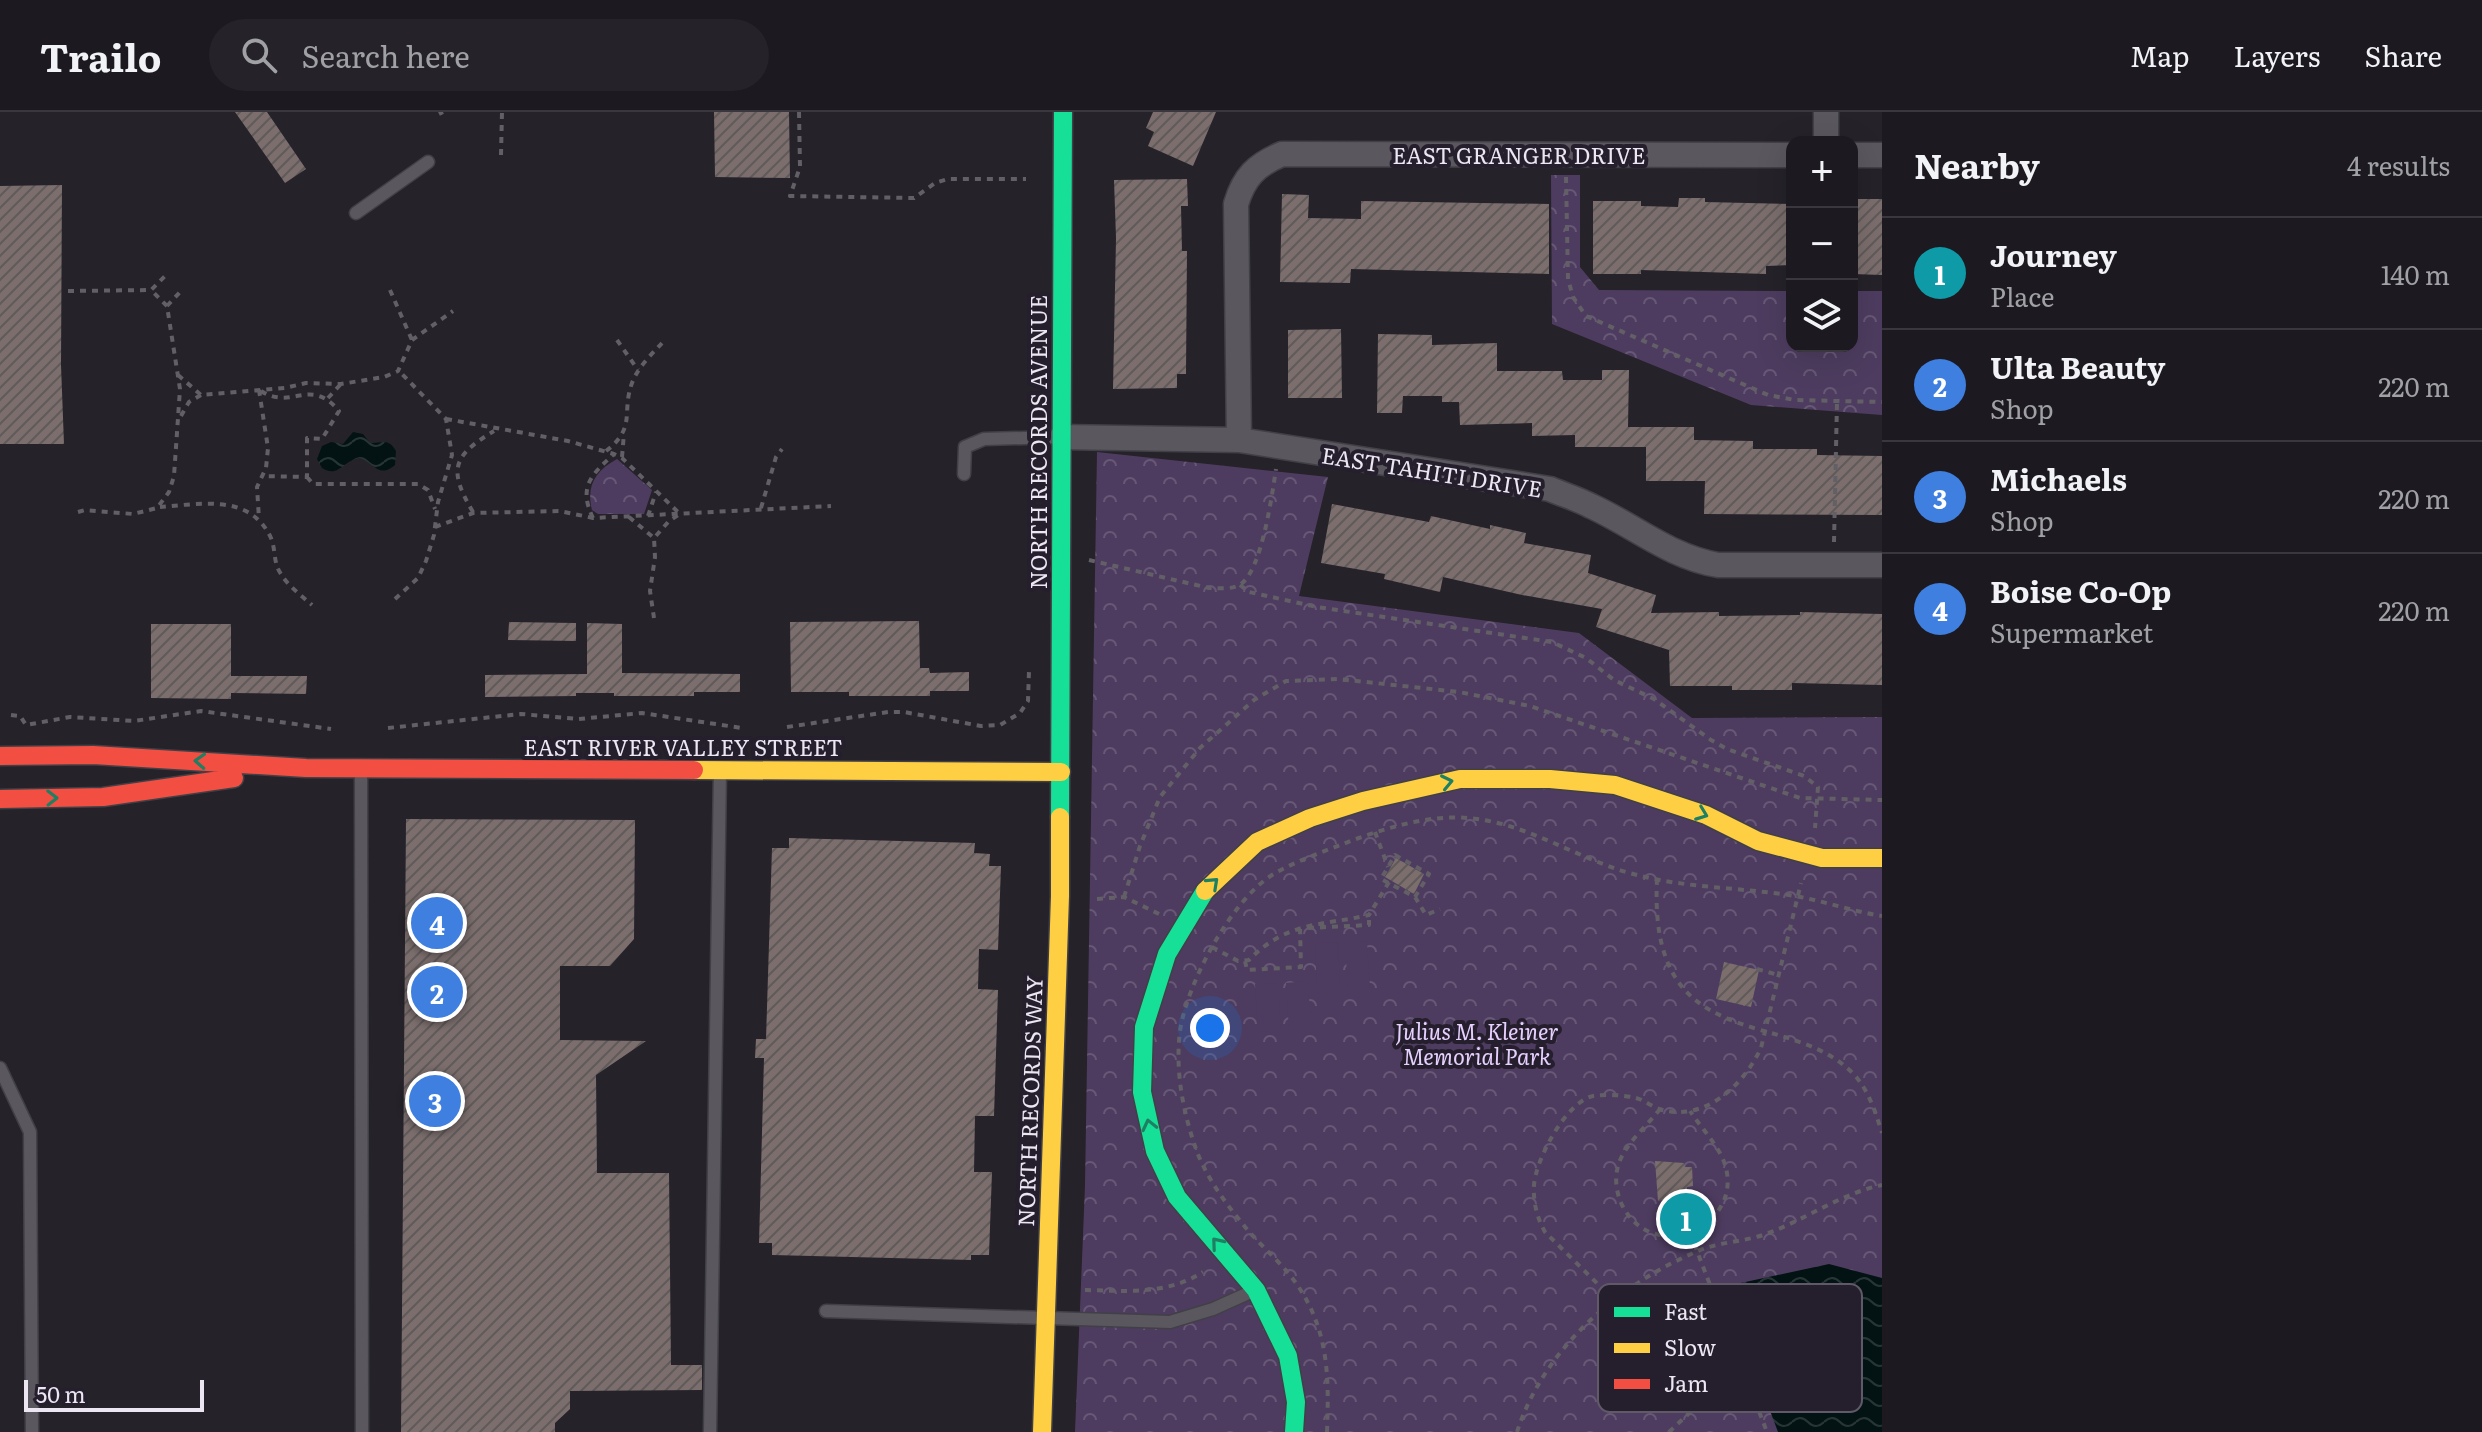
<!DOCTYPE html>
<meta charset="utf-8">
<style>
:root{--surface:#1c1a20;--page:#252329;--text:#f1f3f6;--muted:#a0a1a5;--line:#3a383e;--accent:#0b8043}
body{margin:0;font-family:Literata,serif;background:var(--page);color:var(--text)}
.controls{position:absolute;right:24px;top:24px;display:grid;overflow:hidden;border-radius:16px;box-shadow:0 8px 32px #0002}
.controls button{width:72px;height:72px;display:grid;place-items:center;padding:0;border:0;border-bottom:2px solid var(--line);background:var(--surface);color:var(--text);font:40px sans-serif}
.scale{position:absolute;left:24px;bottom:20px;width:180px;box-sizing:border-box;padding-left:8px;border:4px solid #ebe6f1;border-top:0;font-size:22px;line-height:28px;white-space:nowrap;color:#ebe6f1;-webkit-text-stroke:6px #251e2d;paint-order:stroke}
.you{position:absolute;left:1210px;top:916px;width:28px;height:28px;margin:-20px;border:6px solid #fff;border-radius:50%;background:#1a73e8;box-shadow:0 0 0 12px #1a73e833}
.badge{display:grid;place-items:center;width:52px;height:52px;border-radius:50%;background:var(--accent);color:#fff;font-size:26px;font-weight:700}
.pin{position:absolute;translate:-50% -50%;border:4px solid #fff;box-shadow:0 2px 8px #0006}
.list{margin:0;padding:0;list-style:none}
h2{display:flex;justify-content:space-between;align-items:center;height:104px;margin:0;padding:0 32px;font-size:34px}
h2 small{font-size:26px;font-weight:400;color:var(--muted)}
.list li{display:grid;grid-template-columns:52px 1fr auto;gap:24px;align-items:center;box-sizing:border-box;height:112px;padding:0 32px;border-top:2px solid var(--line)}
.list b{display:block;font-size:30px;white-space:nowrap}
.list p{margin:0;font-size:26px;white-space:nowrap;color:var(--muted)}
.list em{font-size:26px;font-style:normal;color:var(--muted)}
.icon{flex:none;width:44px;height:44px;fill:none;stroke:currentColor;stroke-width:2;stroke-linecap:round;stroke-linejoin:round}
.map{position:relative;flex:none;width:1882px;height:1320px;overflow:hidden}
header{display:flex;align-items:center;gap:48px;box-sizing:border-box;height:112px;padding:0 40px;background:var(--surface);border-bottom:2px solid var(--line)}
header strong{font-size:38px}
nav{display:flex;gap:44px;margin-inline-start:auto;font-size:28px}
.search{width:560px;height:72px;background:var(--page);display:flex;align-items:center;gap:20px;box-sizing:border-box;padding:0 28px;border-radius:44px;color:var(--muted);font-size:30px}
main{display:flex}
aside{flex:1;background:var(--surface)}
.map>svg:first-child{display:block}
</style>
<header>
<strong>Trailo</strong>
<div class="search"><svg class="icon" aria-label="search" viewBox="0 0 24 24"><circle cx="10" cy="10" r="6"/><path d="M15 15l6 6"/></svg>Search here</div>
<nav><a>Map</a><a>Layers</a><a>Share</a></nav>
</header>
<main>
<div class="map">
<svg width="1882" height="1320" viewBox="0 0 1882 1320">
<defs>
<pattern id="park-crowns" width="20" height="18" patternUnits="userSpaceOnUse" patternTransform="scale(2)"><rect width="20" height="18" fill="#4d3c5f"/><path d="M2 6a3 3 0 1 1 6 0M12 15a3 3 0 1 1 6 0" fill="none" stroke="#675876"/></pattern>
<pattern id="water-waves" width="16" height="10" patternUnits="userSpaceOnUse" patternTransform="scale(2)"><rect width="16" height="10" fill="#031314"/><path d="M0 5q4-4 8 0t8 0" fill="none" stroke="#283537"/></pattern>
<pattern id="building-hatch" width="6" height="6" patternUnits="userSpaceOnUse" patternTransform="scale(2)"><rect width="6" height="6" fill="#7b6e6d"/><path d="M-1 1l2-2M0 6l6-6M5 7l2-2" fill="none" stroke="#605a5a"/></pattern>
</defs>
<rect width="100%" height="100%" fill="#25222a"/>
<path fill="url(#park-crowns)" d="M1551 63H1580V155L1599 178 1792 179V234H1852V179H1882V303L1751 293 1552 212Z
M1097 340 1328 365 1299 484 1579 521 1692 606 1882 605V1320H1075L1085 1074Z
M617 347 652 378 644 402H598L592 398C586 374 595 359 617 347Z"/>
<path fill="#4d3c5f" d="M1367 829 1370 876 1348 877 1345 830Z
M1338 830 1340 879H1317L1315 831Z
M1308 869 1311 916 1289 918 1286 871Z
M1278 871 1281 918 1258 920 1255 872Z"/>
<path fill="url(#water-waves)" d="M353 320 363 322 370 331C381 332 388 325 396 339L395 353C379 367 374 351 360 346 344 347 339 367 322 356L317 347 322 334 331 330 343 332Z
M1829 1152 1882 1166V1320H1778L1763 1280C1773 1263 1768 1246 1748 1241L1722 1175Z"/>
<path fill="url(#building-hatch)" d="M235 0H267L306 57 285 71Z
M714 0H789L790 66 715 65Z
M1153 0H1216L1193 54 1148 34 1154 20 1146 16Z
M1187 67 1188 94H1181L1182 139H1187L1186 262H1177V276L1113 277 1116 126 1114 68Z
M62 73 61 253 64 332H0V74Z
M1282 82 1309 83 1308 106 1361 107V89L1549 92V162L1351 157 1350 171 1280 170Z
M1679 86H1705V90L1792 92V153L1766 154V162L1641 158V162H1593V89H1641V94L1678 95Z
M1852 87H1882V163L1852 162Z
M1341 217 1342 286H1288V218Z
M1378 222 1432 223V233L1497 231V259H1562L1563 268H1602V258H1629L1628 315H1694V328L1753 329V337H1817V343L1882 344V403L1704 402 1705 369H1646V335H1575V323L1532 324V311L1460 313 1459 290H1442V284H1403L1402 301H1377Z
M1332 392 1429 410 1431 404 1490 417V413L1526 421 1524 431 1591 443 1588 461 1656 483 1651 501 1719 500V504L1800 503V500L1882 502V573L1792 571V578H1732V574H1670L1669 538 1596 515 1602 497 1522 483 1443 465 1440 480 1384 467 1385 462 1321 451Z
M919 509 920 556H929L930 561 969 560V579H930V584H849V580H791L790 510Z
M509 510 576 511V529L508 528Z
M587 511 622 512V561L740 562V580H694V584H614V581H576V584L485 585V563L587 562Z
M151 512H231V564H307L306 582 231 581V587L151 586Z
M406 707 635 708 634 827 610 854H560V928L646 929 596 963 597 1061H669L671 1253H702V1278L570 1279V1297L555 1311V1320H401Z
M789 726 975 731 974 741 990 742 989 754H1001L998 838 979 837 978 877 998 878 994 1004H975L974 1060H992L989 1143H971V1148L772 1143V1131H759L764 946H755L756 927H766L772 736H789Z
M1396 746 1424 762 1414 782 1385 765Z
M1724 850 1759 858 1751 895 1716 887Z
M1655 1049 1684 1051 1685 1055H1692L1693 1074 1687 1075V1080H1679V1085L1658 1089Z"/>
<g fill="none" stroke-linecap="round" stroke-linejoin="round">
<g stroke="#424047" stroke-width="15">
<path id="lane" d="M356 101 428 50
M964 362 965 335 984 327 1059 325
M361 659 362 1320
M0 956 30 1020 32 1320
M826 1199 1170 1210 1213 1197 1253 1179
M710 1320 720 659"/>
</g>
<g stroke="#424047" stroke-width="27">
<path id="street" d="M1826 30V0
M1852 43H1882
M1062 325 1239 328 1550 377C1564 383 1578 387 1591 394 1635 414 1670 445 1718 453H1882
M1239 328 1236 92C1244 65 1256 53 1282 42L1792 43"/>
</g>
<g stroke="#424047" stroke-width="21">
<path id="fast" d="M1060 705 1063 0
M1205 779 1167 842 1144 915 1142 980 1155 1039 1177 1085 1256 1178 1288 1244 1296 1290 1294 1320"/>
</g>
<g stroke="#424047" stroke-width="21">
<path id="slow" d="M694 658 1061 660
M1205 779 1257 730 1310 706 1363 689 1460 667H1550L1615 673 1706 703 1758 729 1822 746H1882
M1042 1320 1060 784V705"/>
</g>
<g stroke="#424047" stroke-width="21">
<path id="jam" d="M0 644 93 643 306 656 694 658
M0 687 103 685 234 666"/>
</g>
<path stroke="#626066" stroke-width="4" stroke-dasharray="6 6" stroke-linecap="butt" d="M799 0 800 55 790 84 914 86 935 71 948 67H1026
M439 2 443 0
M501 43 502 0
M1566 65 1568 167 1573 185 1586 204 1768 283 1795 288 1882 290
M390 178 412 228
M68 179 151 178 166 163
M167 194 181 179
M617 228 638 258
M178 263 201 283 285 276 306 271 341 272 384 265 398 259 412 228 453 199
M259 278 268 336 266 356 257 375 259 407
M261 279C292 299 310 264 339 299L322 327 307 326V365L262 364
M328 286 340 273
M181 304 189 290 201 283
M446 307 568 329 614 342 622 346 680 402 669 409 654 426 655 445 650 479 654 506
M606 339C637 315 621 301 632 271 638 255 651 243 662 231
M622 345 624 321
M307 365 313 372H418L428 378 435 397
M160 395C201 392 250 381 271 426 276 438 273 451 281 462 288 474 302 484 312 493
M761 396 776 345 782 337
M78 400 85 398 133 402 157 396 169 380 174 364 180 277 167 194 151 178
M473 400C448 358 452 344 494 319
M648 404 656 380
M629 405 654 426
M593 406C578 375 591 363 614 342
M435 415 473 401 560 399 593 406 831 394
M1834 430 1837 290
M1089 448 1209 476C1219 476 1232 478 1241 472 1262 457 1272 383 1276 357
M1240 473 1249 480 1317 495 1552 530 1586 546 1614 568 1654 587 1711 628 1727 637 1804 664 1818 675 1815 716
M395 487 418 466 426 449 434 423 438 390 452 343 446 307 399 259
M11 603 20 604 26 613 70 605 134 609 201 599 331 617
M787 615 888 600H904L981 614 1000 613 1020 601 1028 589 1029 559
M388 616 521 602 579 607 642 601 742 616
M1375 720 1388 755
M1395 743 1429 762 1415 785 1381 767Z
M1657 767C1655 809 1659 857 1693 886 1713 904 1746 914 1771 921 1802 930 1835 940 1857 966 1870 982 1876 1002 1882 1021
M1124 785 1140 734 1160 685 1200 636 1254 588 1286 569 1338 567 1459 580 1530 594 1800 686 1882 688
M1415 785 1426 803 1440 797
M1097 787 1124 785 1159 802
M1308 816 1369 813V803
M1212 835 1238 849 1249 848C1287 809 1321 814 1369 803L1389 770
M1245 849 1247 858 1301 855 1300 817
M1757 857 1778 863
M1660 997C1647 1014 1626 1031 1619 1051 1614 1065 1616 1080 1622 1093 1655 1158 1752 1110 1722 1045 1714 1029 1700 1014 1690 999
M1690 1121 1767 1320
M1085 1178C1126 1179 1167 1183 1203 1160
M1614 1188 1545 1120C1537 1106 1533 1090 1534 1073 1536 1047 1566 990 1593 984 1605 982 1624 983 1636 986 1644 988 1651 994 1659 997 1704 1011 1743 974 1761 936L1801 771
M1327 1320C1329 1266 1329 1220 1298 1174 1285 1155 1267 1139 1251 1122 1230 1097 1207 1068 1196 1037 1183 1000 1175 959 1180 919 1187 871 1231 789 1272 763 1297 748 1326 739 1353 728 1393 714 1434 701 1477 707 1530 714 1576 745 1626 760 1680 776 1734 775 1789 783 1821 788 1851 799 1882 804
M1517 1320C1544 1236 1619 1172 1698 1139 1719 1130 1742 1130 1763 1123 1804 1109 1839 1082 1882 1073
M1669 1320 1711 1281 1746 1264"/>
<use href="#lane" stroke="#5a575e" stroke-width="12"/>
<use href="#street" stroke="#5a575e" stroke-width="24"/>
<use href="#fast" stroke="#16e098" stroke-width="18"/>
<use href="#slow" stroke="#ffcf43" stroke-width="18"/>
<use href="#jam" stroke="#f24e42" stroke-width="18"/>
</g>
<defs><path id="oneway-chevron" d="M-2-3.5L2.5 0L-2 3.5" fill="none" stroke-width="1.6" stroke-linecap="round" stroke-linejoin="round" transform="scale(2)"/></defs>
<g stroke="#1e7f62">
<use href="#oneway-chevron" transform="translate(200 649) rotate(-177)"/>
<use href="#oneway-chevron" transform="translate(1447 670) rotate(-12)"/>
<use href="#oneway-chevron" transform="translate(52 686) rotate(-1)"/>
<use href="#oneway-chevron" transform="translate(1702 702) rotate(21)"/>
<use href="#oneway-chevron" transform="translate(1213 771) rotate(-43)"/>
<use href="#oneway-chevron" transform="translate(1149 1013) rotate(-103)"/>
<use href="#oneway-chevron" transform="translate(1217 1131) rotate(-130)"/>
</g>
<g text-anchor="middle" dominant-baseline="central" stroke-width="8" stroke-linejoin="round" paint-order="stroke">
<g font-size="22" fill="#ebe6f1" stroke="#251e2d">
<text x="1519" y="42">EAST GRANGER DRIVE</text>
<text transform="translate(1037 330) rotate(-90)">NORTH RECORDS AVENUE</text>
<text transform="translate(1432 359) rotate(9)">EAST TAHITI DRIVE</text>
<text x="683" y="634">EAST RIVER VALLEY STREET</text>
<text transform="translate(1029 989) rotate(-88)">NORTH RECORDS WAY</text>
</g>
<g font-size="22" font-style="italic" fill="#e6d0fe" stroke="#251e2d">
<text x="1477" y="918">Julius M. Kleiner<tspan x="1477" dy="25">Memorial Park</tspan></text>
</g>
</g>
<rect x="1598" y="1172" width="264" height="128" rx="12" fill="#251e2d" stroke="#605a68" stroke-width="2"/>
<rect x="1614" y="1195" width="36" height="10" fill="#16e098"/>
<rect x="1614" y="1231" width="36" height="10" fill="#ffcf43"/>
<rect x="1614" y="1267" width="36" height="10" fill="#f24e42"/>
<g font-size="22" fill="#ebe6f1">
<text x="1664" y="1208">Fast</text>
<text x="1664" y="1244">Slow</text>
<text x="1664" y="1280">Jam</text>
</g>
</svg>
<div class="controls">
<button>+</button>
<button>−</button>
<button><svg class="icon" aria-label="layers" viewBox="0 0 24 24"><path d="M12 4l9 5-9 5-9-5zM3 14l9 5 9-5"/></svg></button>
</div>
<div class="scale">50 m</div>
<div class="you"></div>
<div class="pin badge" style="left:1686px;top:1107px;background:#0f9aa8">1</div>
<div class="pin badge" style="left:437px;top:880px;background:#3f7fe0">2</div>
<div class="pin badge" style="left:435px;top:989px;background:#3f7fe0">3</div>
<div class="pin badge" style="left:437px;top:811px;background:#3f7fe0">4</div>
</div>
<aside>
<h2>Nearby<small>4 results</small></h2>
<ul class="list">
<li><span class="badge" style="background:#0f9aa8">1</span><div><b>Journey</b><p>Place</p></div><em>140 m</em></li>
<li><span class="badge" style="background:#3f7fe0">2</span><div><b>Ulta Beauty</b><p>Shop</p></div><em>220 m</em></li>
<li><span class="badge" style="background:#3f7fe0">3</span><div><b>Michaels</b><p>Shop</p></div><em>220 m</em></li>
<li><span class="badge" style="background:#3f7fe0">4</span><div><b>Boise Co-Op</b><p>Supermarket</p></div><em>220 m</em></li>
</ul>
</aside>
</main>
